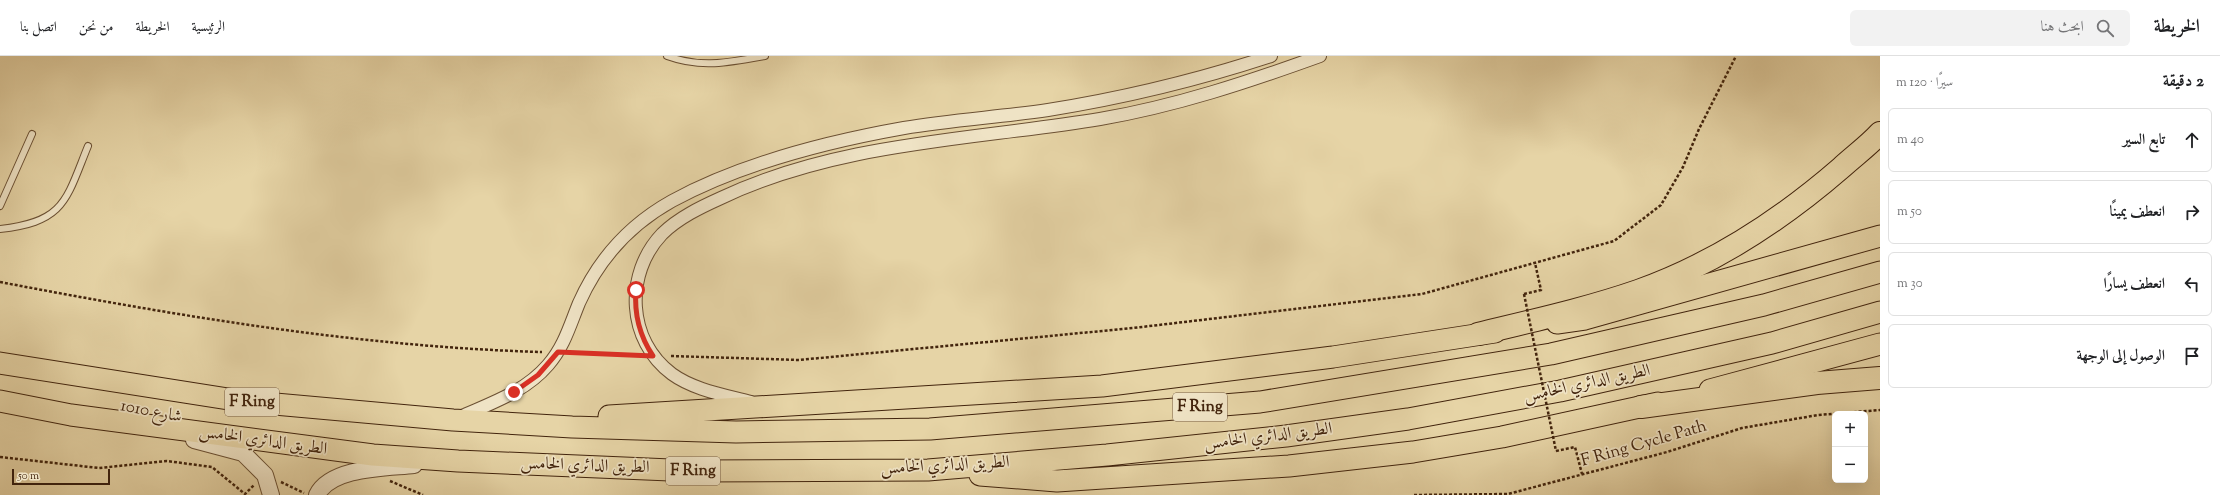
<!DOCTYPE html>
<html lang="ar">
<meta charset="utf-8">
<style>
:root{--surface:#fff;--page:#f2f2f2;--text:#202124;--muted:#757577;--line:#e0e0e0}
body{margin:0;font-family:"Sorts Mill Goudy",Amiri,serif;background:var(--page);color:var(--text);direction:rtl}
.controls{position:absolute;right:12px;bottom:12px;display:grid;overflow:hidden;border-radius:6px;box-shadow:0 4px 16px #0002}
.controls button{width:36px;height:36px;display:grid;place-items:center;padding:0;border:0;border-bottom:1px solid var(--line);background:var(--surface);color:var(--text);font:20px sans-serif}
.scale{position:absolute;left:12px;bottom:10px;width:98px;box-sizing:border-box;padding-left:4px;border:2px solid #42240d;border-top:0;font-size:11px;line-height:14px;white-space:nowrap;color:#42240d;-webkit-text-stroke:3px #efe3c5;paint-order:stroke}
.stop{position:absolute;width:12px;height:12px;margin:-9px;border:3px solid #d93025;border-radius:50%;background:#fff}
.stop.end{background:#d93025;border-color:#fff;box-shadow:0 1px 4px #0008}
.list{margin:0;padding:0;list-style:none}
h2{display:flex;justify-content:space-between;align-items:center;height:52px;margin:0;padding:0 16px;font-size:17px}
h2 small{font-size:13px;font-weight:400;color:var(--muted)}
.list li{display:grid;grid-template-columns:26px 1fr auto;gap:12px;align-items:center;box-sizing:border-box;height:64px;margin:0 8px 8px;padding:0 8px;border:1px solid var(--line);border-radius:6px}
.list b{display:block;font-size:15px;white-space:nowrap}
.list em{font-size:13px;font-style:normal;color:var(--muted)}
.icon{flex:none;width:22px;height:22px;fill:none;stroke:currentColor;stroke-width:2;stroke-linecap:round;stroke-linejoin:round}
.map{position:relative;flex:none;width:1880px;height:439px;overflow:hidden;direction:ltr}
header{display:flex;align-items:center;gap:24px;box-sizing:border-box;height:56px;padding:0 20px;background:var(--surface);border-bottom:1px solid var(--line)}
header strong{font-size:19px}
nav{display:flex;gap:22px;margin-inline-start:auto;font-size:14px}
.search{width:280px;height:36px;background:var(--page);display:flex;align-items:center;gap:10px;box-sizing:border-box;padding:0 14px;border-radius:6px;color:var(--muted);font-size:15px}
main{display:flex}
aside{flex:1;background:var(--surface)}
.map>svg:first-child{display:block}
</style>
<header>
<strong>الخريطة</strong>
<div class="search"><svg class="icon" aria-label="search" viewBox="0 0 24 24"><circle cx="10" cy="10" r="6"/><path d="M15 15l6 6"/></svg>ابحث هنا</div>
<nav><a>الرئيسية</a><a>الخريطة</a><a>من نحن</a><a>اتصل بنا</a></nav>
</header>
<main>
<aside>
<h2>2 دقيقة<small>سيرًا · 120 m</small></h2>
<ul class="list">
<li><svg class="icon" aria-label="ahead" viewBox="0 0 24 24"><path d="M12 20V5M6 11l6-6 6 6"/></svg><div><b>تابع السير</b></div><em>40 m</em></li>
<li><svg class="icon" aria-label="right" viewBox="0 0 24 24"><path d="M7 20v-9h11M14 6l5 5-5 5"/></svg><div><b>انعطف يمينًا</b></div><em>50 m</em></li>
<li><svg class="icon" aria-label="left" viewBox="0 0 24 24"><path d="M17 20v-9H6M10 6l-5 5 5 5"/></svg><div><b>انعطف يسارًا</b></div><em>30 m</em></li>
<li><svg class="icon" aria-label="arrive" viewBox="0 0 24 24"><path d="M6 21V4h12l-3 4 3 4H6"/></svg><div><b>الوصول إلى الوجهة</b></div></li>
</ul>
</aside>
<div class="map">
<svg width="1880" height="439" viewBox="0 0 1880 439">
<rect width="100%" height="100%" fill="#e6d4a6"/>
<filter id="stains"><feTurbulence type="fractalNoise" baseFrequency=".005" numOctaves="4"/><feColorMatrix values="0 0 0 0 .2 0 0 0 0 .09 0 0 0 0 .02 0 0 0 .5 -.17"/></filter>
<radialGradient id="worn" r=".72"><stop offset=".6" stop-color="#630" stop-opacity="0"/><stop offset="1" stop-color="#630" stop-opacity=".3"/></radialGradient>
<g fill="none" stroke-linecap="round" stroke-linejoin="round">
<g stroke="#6b5033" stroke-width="8">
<path id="service" d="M667 0C703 13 729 6 765 0
M0 150 32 78
M0 173C65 166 66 144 88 90"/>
</g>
<g stroke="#6b5033" stroke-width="14">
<path id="minor" d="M751 346C725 339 694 334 672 318 627 285 624 218 662 178 678 162 701 151 721 142 839 86 973 84 1100 63 1176 50 1248 26 1320 0
M460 361C491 347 525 336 548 309 564 291 570 269 579 247 599 202 629 169 672 145 742 107 825 86 904 72 951 64 1000 61 1048 54 1123 42 1198 24 1271 0"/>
</g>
<g stroke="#6b5033" stroke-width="18">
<path id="tertiary" d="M194 384 243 397 265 419 271 439
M317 439C331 411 386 412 414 409"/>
</g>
<g stroke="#42240d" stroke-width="23">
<path id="trunk" d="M1557 267 1585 263 1880 180
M0 307 241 345 453 364 572 371 736 376 930 373 1260 346 1551 298 1764 249 1880 216
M1710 334 1880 288
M0 345 71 359 373 399 458 405 694 415 928 414 1107 399 1286 380 1408 363 1560 335 1772 287 1880 256
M609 360 1102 330 1333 301 1495 276
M980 419 1057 425 1289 410 1413 396 1502 381 1658 347"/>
</g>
<g stroke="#42240d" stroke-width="24">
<path id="motorway" d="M1478 278C1531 265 1586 253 1638 235 1714 208 1781 164 1841 112 1854 100 1868 90 1880 77
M1641 351 1817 327 1880 322"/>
</g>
<path stroke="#42240d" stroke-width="2.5" stroke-dasharray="3 2" stroke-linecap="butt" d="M0 226C178 260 361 291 542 296
M1524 238 1541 234 1535 207
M571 297 640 299
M671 300 799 304 1133 272 1422 238 1614 185 1661 149 1683 111 1699 73 1736 0
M1556 395 1575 391 1582 418
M0 401 99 412 167 405 212 411 245 438 254 429
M390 425 423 439
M281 426 304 437
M1414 439 1508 438 1667 396 1742 372 1818 359 1880 354"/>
<use href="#service" stroke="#efe3c5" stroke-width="6"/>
<use href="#minor" stroke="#efe3c5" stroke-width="12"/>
<use href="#tertiary" stroke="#efe3c5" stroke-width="16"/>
<use href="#trunk" stroke="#e6d4a6" stroke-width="21"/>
<use href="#motorway" stroke="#e6d4a6" stroke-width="22"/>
<path stroke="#42240d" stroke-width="2.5" stroke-dasharray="3 2" stroke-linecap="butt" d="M1524 238 1556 395"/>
</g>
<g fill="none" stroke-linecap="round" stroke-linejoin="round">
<path stroke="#d93025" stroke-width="5" d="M514 336 538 319 558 296 653 300C639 279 634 258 636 234"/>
</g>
<g text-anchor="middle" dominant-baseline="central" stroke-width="3.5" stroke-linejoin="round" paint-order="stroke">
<g fill="#efe3c5" stroke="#765d44" stroke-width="1">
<rect x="225" y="332" width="54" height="28" rx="3"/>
<rect x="1173" y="337" width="54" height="28" rx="3"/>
<rect x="666" y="401" width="54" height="28" rx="3"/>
</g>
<g font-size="16" font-weight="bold" fill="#42240d">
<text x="252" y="346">F Ring</text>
<text x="1200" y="351">F Ring</text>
<text x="693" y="415">F Ring</text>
</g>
<g font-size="17" fill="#42240d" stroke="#efe3c5">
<text transform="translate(1587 328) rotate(-12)">الطريق الدائري الخامس</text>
<text transform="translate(151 356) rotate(11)">شارع 1010</text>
<text transform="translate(1268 381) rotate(-7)">الطريق الدائري الخامس</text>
<text transform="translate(263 385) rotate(8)">الطريق الدائري الخامس</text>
<text transform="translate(1644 388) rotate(-16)">F Ring Cycle Path</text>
<text transform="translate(585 410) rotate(2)">الطريق الدائري الخامس</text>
<text transform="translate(945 410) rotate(-3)">الطريق الدائري الخامس</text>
</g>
</g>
<rect width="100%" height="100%" filter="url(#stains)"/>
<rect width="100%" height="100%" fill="url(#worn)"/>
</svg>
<div class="controls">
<button>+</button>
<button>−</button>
</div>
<div class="scale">50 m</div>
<div class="stop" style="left:636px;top:234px"></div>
<div class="stop end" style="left:514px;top:336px"></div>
</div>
</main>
